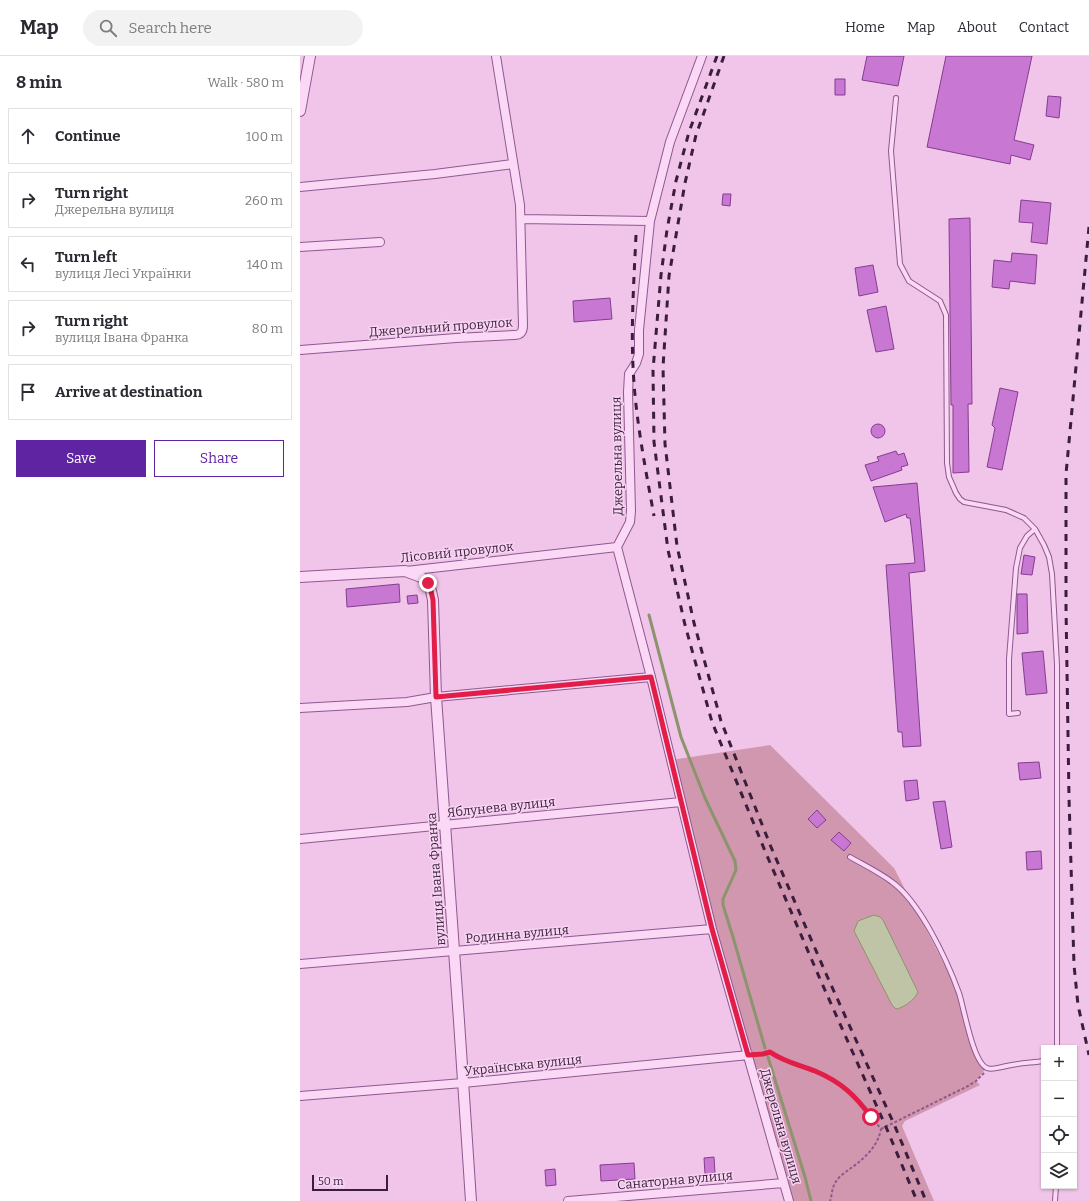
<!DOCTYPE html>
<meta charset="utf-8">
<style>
:root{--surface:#fff;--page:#f2f2f3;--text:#2b2b33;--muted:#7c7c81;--line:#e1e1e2;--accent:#5e24a2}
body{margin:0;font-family:Bitter,serif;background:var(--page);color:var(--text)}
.controls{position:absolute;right:12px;bottom:12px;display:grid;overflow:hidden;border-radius:0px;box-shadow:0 1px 3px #0004}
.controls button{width:36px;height:36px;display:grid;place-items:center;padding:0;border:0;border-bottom:1px solid var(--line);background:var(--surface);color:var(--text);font:20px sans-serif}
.scale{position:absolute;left:12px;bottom:10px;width:76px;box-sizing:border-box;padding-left:4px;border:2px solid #3b1e3d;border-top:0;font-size:11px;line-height:14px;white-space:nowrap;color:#3b1e3d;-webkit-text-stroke:3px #f8d5f2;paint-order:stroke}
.stop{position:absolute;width:12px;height:12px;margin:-9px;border:3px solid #e11d48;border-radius:50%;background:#fff}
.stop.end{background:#e11d48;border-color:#fff;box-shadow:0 1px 4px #0008}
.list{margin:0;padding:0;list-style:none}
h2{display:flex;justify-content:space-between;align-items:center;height:52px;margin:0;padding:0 16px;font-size:17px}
h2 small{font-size:13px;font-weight:400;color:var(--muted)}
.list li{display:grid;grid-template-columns:26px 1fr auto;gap:12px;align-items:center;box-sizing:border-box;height:56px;margin:0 8px 8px;padding:0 8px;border:1px solid var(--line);border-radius:0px}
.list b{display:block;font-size:15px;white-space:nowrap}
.list p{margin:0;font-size:13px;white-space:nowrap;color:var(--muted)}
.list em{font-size:13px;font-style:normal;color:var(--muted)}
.actions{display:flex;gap:8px;padding:12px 16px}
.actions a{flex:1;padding:9px 0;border:1px solid var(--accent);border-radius:0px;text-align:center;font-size:14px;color:var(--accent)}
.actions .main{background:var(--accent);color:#fff}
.icon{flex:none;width:22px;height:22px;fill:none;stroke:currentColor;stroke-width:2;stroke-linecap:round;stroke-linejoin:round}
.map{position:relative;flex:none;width:789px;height:1145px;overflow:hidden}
header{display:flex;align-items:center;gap:24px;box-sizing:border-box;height:56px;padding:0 20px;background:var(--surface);border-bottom:1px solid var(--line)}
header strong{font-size:19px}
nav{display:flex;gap:22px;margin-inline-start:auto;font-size:14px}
.search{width:280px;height:36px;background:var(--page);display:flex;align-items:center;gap:10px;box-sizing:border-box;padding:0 14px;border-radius:22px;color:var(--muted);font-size:15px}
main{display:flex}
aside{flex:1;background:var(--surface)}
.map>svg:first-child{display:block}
</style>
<header>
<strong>Map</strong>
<div class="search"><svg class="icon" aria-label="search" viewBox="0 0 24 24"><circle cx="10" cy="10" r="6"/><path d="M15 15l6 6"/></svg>Search here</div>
<nav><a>Home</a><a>Map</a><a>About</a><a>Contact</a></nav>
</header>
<main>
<aside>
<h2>8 min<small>Walk · 580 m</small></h2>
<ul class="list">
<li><svg class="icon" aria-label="ahead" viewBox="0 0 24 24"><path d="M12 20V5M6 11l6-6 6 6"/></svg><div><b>Continue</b></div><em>100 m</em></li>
<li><svg class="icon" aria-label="right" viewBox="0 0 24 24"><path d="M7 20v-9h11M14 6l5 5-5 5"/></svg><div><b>Turn right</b><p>Джерельна вулиця</p></div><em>260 m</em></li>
<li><svg class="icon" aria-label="left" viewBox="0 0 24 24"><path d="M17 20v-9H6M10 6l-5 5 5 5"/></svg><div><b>Turn left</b><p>вулиця Лесі Українки</p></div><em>140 m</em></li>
<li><svg class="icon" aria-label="right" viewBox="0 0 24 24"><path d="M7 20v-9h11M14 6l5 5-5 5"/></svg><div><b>Turn right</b><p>вулиця Івана Франка</p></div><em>80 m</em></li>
<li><svg class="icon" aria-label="arrive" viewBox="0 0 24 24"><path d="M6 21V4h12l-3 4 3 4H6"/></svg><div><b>Arrive at destination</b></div></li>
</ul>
<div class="actions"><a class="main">Save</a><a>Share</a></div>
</aside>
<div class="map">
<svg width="789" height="1145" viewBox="0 0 789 1145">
<rect width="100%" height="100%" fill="#f1c4ea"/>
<path fill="#d197af" d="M470 689 594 812 655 929 675 995 686 1012 676 1025 680 1029 605 1065 602 1070 634 1145H489L449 999 371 704Z"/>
<path fill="#bfc4a6" stroke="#8b946c" d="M574 859 580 861 583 864 618 936C615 944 603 952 596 953L592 949 554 875 558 865Z"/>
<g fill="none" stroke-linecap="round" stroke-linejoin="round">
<path stroke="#8b946c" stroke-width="3" d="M349 559 381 681 405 742 435 805 436 814 423 843V849L433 881 465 992
M468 1001 505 1121 511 1145"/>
</g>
<path fill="#c877d2" stroke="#843d8f" d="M567 0H604L598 30 562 24Z
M646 0H732L714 84 734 89 730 104 711 99 710 108 627 91Z
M535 23H545V39H535Z
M748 40 761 41 759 62 746 60Z
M423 138H431L430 150 422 149Z
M721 144 751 147 747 188 731 186 733 167 719 166Z
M670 162 672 348H668L669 416 653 417V349H651L649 163Z
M712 197 737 199 735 228 710 225 709 233 692 231 694 204 711 206Z
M573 209 578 236 559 240 555 212Z
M310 242 312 263 274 266 273 245Z
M586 250 594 293 576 296 567 254Z
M700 332 718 336 702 414 687 411 695 372 692 369Z
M571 375a7 7 0 1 1 14 0a7 7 0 1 1-14 0Z
M596 395 598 399 604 397 608 409 601 411 602 414 571 425 565 409 579 405 577 401Z
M617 427 625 515 609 517 621 690 603 691 602 676H598L586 509 615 507 612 478 610 462H607L606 458 585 466 573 431Z
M724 499 735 501 732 519 721 518Z
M99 528 100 546 47 551 46 533Z
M717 538H727L728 577 717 578Z
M117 539 118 547 108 548 107 540Z
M743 595 747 637 726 639 722 597Z
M739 706 741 722 720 724 718 707Z
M617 724 619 743 606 745 604 725Z
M645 745 652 791 641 793 633 746Z
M517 754 526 764 517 772 508 763Z
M539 776 551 787 544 795 531 784Z
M741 795 742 813 727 814 726 796Z
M414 1101 415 1117 405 1118 404 1102Z
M334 1107 335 1123 301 1125 300 1109Z
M255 1113 256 1129 246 1130 245 1114Z"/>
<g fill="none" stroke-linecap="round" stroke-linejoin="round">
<g stroke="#8e598e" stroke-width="6">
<path id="service" d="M596 42 591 95 600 208 609 225 640 245 646 259 647 407 649 421 656 437 660 443 664 446 706 454 724 462 735 473 744 489 749 501 752 518 757 609V992
M718 657 709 658V603L716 512 720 492 727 480 735 473
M550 801C564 809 579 816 592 826 620 846 647 904 659 937 664 952 673 1007 687 1012 692 1014 697 1012 702 1011 716 1007 730 1007 744 1005
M755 1145 756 1130"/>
</g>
<g stroke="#8e598e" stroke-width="10">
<path id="minor" d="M402 0 370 86 350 165 339 274V298L336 307 329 318 328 336 331 455 330 466 317 491 351 621 412 873 489 1145
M0 131 135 118 213 108
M221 163 350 165
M0 191 80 186
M0 294 156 282 214 279C221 279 223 276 223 269L220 149 196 0
M106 515 317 491
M0 652 107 646 136 641 351 621
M0 783 381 746
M0 908 412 873
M0 1040 163 1027 449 999
M268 1145 484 1127"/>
</g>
<g stroke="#8e598e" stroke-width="12">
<path id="tertiary" d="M0 55 10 0
M0 521 105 515 121 521 128 527 131 535 133 544 136 641 159 965 171 1145"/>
</g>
<path stroke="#8e598e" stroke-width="2" stroke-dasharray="3 2" stroke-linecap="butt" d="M458 999 470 996C485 1007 501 1009 518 1016 532 1023 547 1032 558 1044 566 1053 573 1063 581 1073 578 1090 565 1102 551 1112 546 1116 539 1120 535 1127 532 1132 532 1139 530 1145
M581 1073 668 1030 676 1025 684 1017"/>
<use href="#service" stroke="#fbd8f5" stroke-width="4"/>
<use href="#minor" stroke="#fbd8f5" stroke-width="8"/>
<use href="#tertiary" stroke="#fbd8f5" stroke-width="10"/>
<path stroke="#3b1e3d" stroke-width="3" stroke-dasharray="7 7" stroke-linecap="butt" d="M417 0 389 76 376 125 367 174 361 219 353 314 354 386 368 494 385 569 412 666 465 795 520 923 586 1071 617 1145
M424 0 396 79 385 127 369 220 363 311 365 388 377 490 394 567 421 665 471 791 527 920 594 1068 626 1145
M789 171 766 418V551L769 742 774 909 778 949 789 999
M336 179C334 223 331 266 333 310 335 360 345 410 354 460"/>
</g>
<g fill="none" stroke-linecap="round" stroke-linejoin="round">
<path stroke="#e11d48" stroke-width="5" d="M128 527 131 535 133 544 136 641 351 621 412 873 448 999 463 998 470 996C484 1006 500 1009 515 1015 541 1026 555 1039 571 1061"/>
</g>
<g text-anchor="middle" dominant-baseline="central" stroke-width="3" stroke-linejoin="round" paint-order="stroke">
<g font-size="13" fill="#3b1e3d" stroke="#f8d5f2">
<text transform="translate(141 271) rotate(-4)">Джерельний провулок</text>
<text transform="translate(317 400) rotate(-91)">Джерельна вулиця</text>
<text transform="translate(157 496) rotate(-6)">Лісовий провулок</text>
<text transform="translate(201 751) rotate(-6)">Яблунева вулиця</text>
<text transform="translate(136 823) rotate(-94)">вулиця Івана Франка</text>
<text transform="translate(217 878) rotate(-5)">Родинна вулиця</text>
<text transform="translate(223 1009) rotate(-6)">Українська вулиця</text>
<text transform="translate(481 1070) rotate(74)">Джерельна вулиця</text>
<text transform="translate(375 1124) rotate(-5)">Санаторна вулиця</text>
</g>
</g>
</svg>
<div class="controls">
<button>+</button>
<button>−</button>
<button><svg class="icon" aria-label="locate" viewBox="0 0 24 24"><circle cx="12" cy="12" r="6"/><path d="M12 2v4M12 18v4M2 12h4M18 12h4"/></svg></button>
<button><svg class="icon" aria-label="layers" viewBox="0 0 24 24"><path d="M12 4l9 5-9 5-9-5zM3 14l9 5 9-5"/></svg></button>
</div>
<div class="scale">50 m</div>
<div class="stop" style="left:571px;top:1061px"></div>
<div class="stop end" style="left:128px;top:527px"></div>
</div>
</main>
